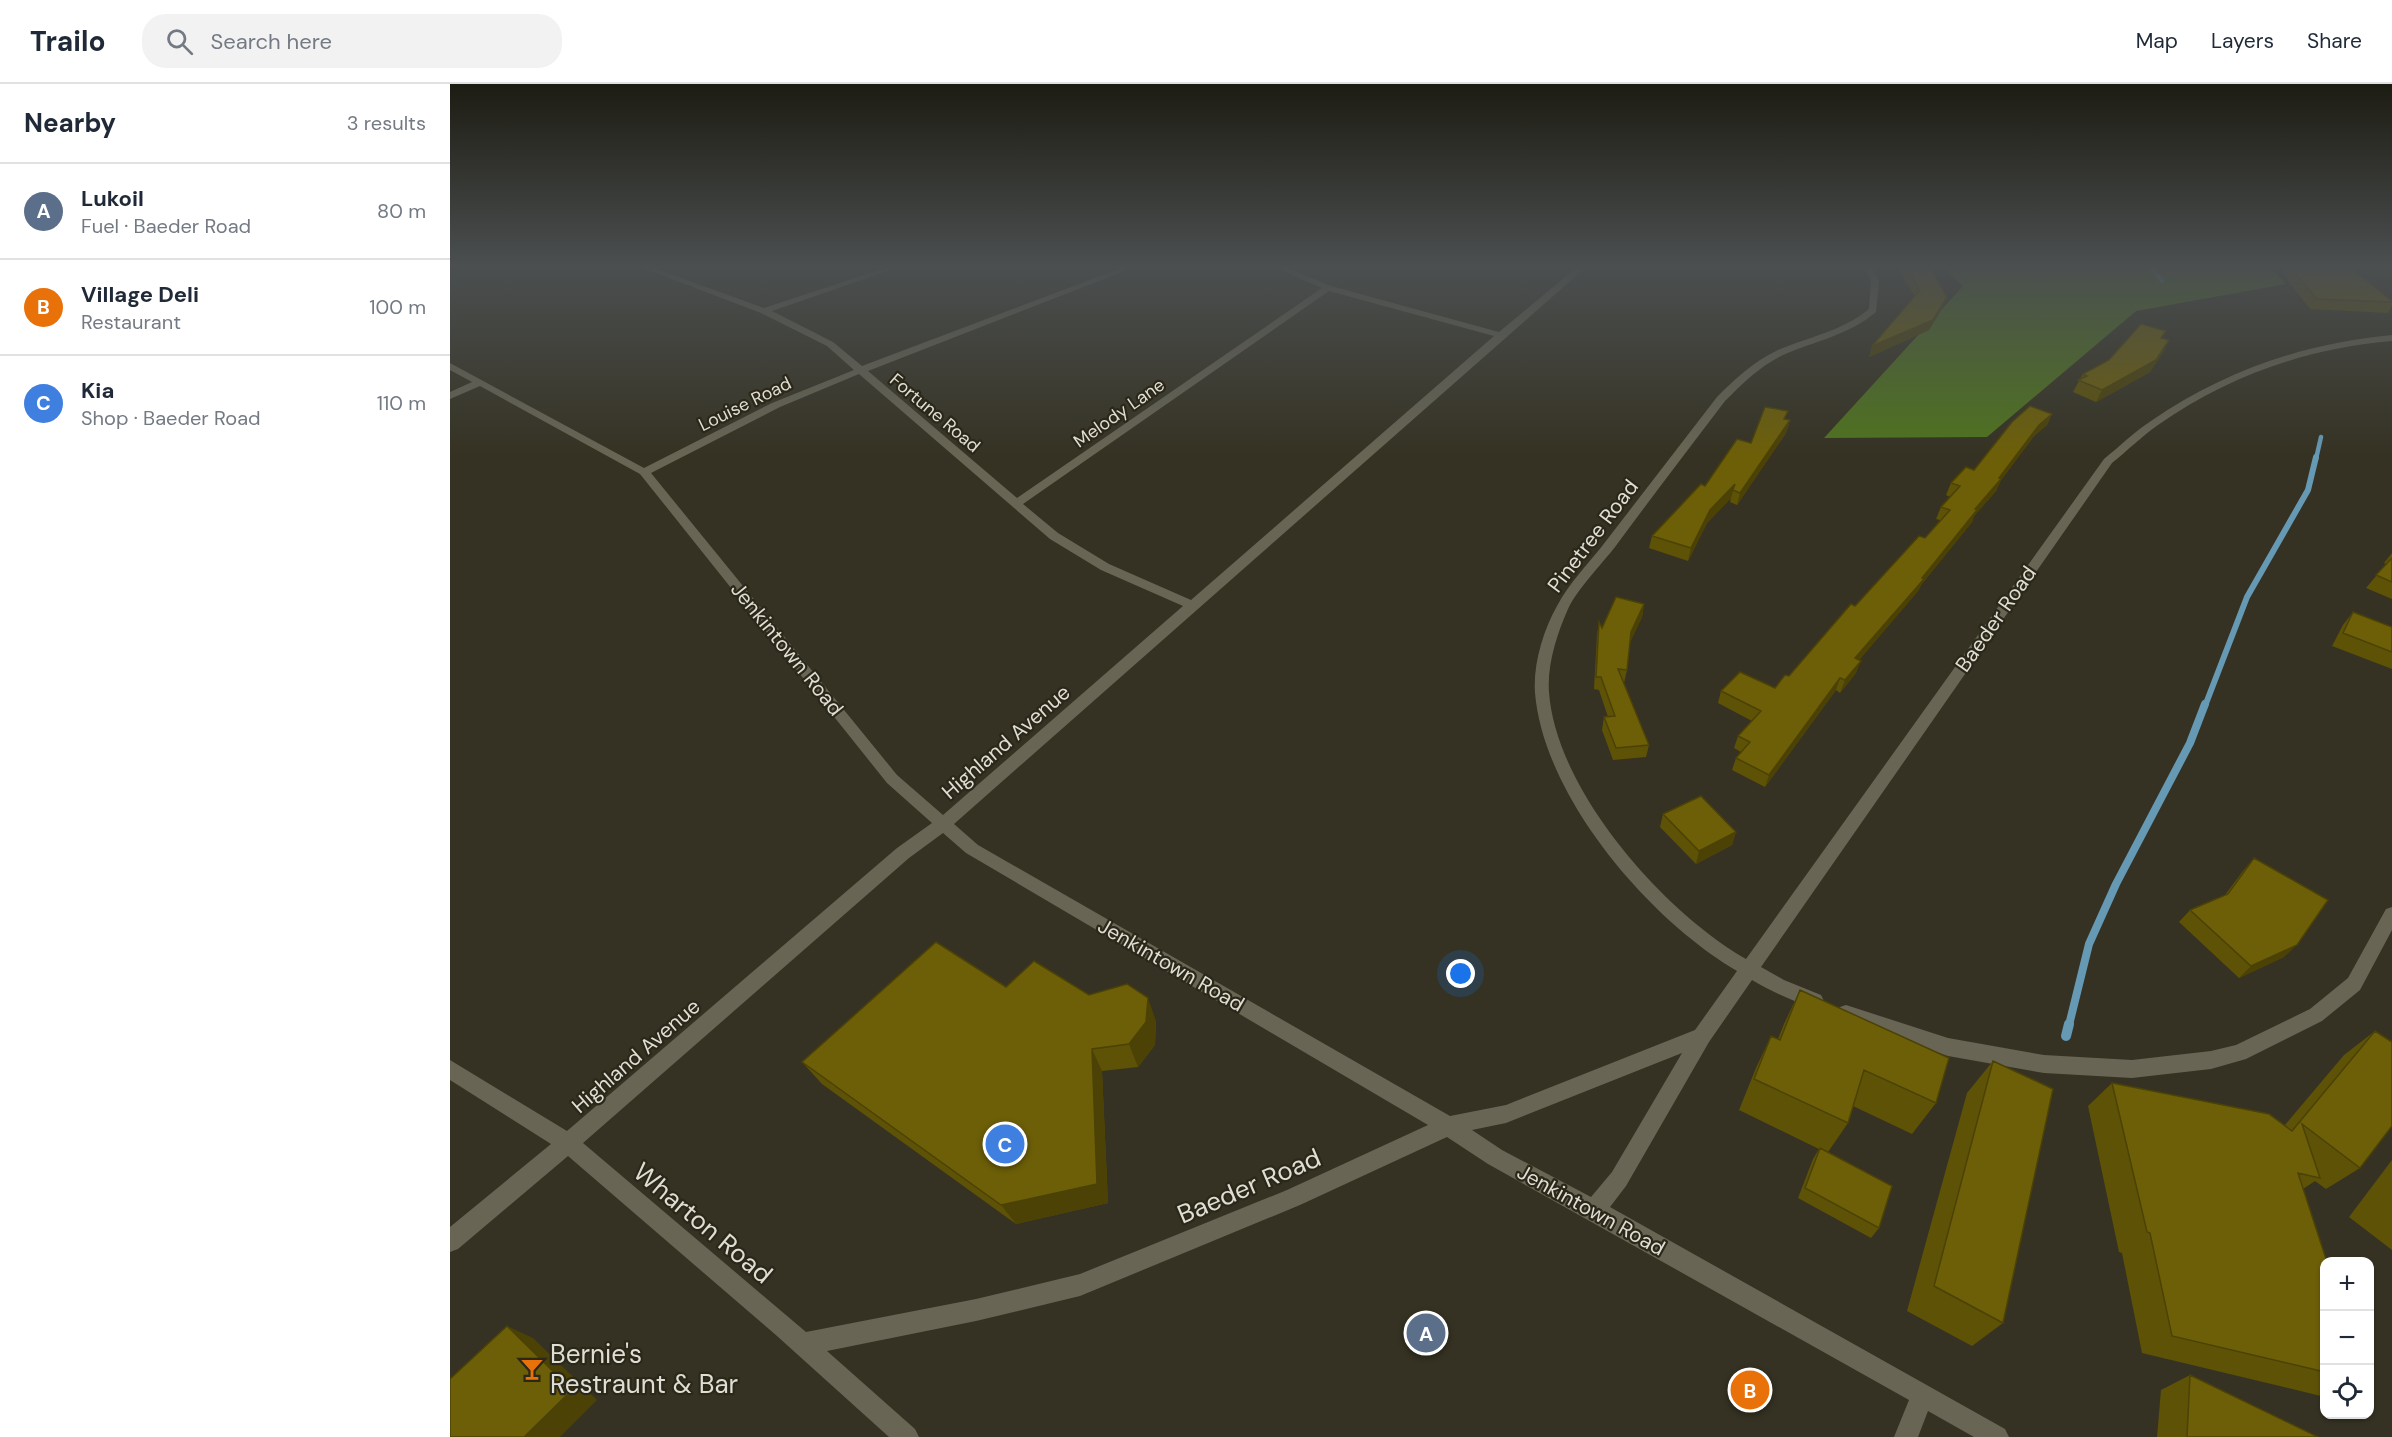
<!DOCTYPE html>
<meta charset="utf-8">
<style>
:root{--surface:#fff;--page:#f2f2f3;--text:#1f2937;--muted:#747a83;--line:#e0e1e3;--accent:#0b8043}
body{margin:0;font-family:"DM Sans",sans-serif;background:var(--page);color:var(--text)}
.controls{position:absolute;right:18px;bottom:18px;display:grid;overflow:hidden;border-radius:12px;box-shadow:0 2px 4px #0004}
.controls button{width:54px;height:54px;display:grid;place-items:center;padding:0;border:0;border-bottom:2px solid var(--line);background:var(--surface);color:var(--text);font:30px sans-serif}
.you{position:absolute;left:1011px;top:890px;width:21px;height:21px;margin:-15px;border:4px solid #fff;border-radius:50%;background:#1a73e8;box-shadow:0 0 0 9px #1a73e833}
.badge{display:grid;place-items:center;width:39px;height:39px;border-radius:50%;background:var(--accent);color:#fff;font-size:20px;font-weight:700}
.pin{position:absolute;translate:-50% -50%;border:3px solid #fff;box-shadow:0 2px 6px #0006}
.list{margin:0;padding:0;list-style:none}
h2{display:flex;justify-content:space-between;align-items:center;height:78px;margin:0;padding:0 24px;font-size:26px}
h2 small{font-size:20px;font-weight:400;color:var(--muted)}
.list li{display:grid;grid-template-columns:39px 1fr auto;gap:18px;align-items:center;box-sizing:border-box;height:96px;padding:0 24px;border-top:2px solid var(--line)}
.list b{display:block;font-size:22px;white-space:nowrap}
.list p{margin:0;font-size:20px;white-space:nowrap;color:var(--muted)}
.list em{font-size:20px;font-style:normal;color:var(--muted)}
.icon{flex:none;width:33px;height:33px;fill:none;stroke:currentColor;stroke-width:2;stroke-linecap:round;stroke-linejoin:round}
.map{position:relative;flex:none;width:1942px;height:1353px;overflow:hidden}
header{display:flex;align-items:center;gap:36px;box-sizing:border-box;height:84px;padding:0 30px;background:var(--surface);border-bottom:2px solid var(--line)}
header strong{font-size:28px}
nav{display:flex;gap:33px;margin-inline-start:auto;font-size:21px}
.search{width:420px;height:54px;background:var(--page);display:flex;align-items:center;gap:15px;box-sizing:border-box;padding:0 21px;border-radius:24px;color:var(--muted);font-size:22px}
main{display:flex}
aside{flex:1;background:var(--surface)}
.map>svg:first-child{display:block}
</style>
<header>
<strong>Trailo</strong>
<div class="search"><svg class="icon" aria-label="search" viewBox="0 0 24 24"><circle cx="10" cy="10" r="6"/><path d="M15 15l6 6"/></svg>Search here</div>
<nav><a>Map</a><a>Layers</a><a>Share</a></nav>
</header>
<main>
<aside>
<h2>Nearby<small>3 results</small></h2>
<ul class="list">
<li><span class="badge" style="background:#5c6f8a">A</span><div><b>Lukoil</b><p>Fuel · Baeder Road</p></div><em>80 m</em></li>
<li><span class="badge" style="background:#e8710a">B</span><div><b>Village Deli</b><p>Restaurant</p></div><em>100 m</em></li>
<li><span class="badge" style="background:#3f7fe0">C</span><div><b>Kia</b><p>Shop · Baeder Road</p></div><em>110 m</em></li>
</ul>
</aside>
<div class="map">
<svg width="1942" height="1353" viewBox="0 0 1942 1353">
<rect width="100%" height="100%" fill="#353223"/>
<path fill="#4f741d" d="M1493 183H1820L1836 200 1686 227 1537 353 1374 354 1513 202Z"/>
<g fill="none" stroke-linecap="round" stroke-linejoin="round">
<path stroke="#6599b4" stroke-width="4.5" d="M1701 183 1712 197
M1866 375 1871 353"/>
<path stroke="#6599b4" stroke-width="6" d="M1755 622 1797 513 1858 406 1866 373"/>
<path stroke="#6599b4" stroke-width="8" d="M1619 941 1639 860 1666 800 1740 659 1755 620"/>
<path stroke="#6599b4" stroke-width="10" d="M1616 952 1619 940"/>
<path fill="#686554" fill-rule="evenodd" d="M190 183H201L314 224 438 183H449L322 227 383 258 412 282 674 183H685L418 287 567 414 872 204 824 183H835L881 202 1049 248 1127 183H1136L504 740 528 761 1000 1032 1056 1021 1245 946 1287 887C1200 836 1094 714 1085 609 1083 580 1093 547 1107 522 1119 499 1140 478 1156 457 1193 409 1230 361 1267 313 1285 295 1303 278 1326 267 1357 253 1391 248 1419 225L1421 197 1414 183H1422L1429 197 1426 228C1399 251 1365 257 1333 271 1310 282 1292 300 1275 317 1238 366 1201 414 1165 463 1151 481 1128 504 1118 525 1107 550 1097 580 1099 608 1106 707 1214 828 1296 875L1654 375C1670 362 1684 348 1701 337 1773 287 1855 259 1942 251V257C1857 264 1778 292 1708 341 1691 353 1677 367 1662 379L1311 883 1334 896 1371 911 1374 917 1371 923 1365 925C1343 917 1322 908 1302 896L1259 958 1176 1102 1160 1123 1555 1345 1559 1353H1524L1478 1327 1468 1353H1444L1459 1316 1038 1080 997 1053 850 1121 630 1212 526 1237 377 1267 465 1345 469 1353H439L327 1252 118 1072 8 1165 0 1168V1143L101 1060 0 996V976L117 1047 447 764 482 739 437 699 190 390 30 302 0 315V308L22 298 0 286V279L194 384 322 319 404 286 377 262 311 229ZM879 207 1044 252 741 516 659 480 608 449 573 420ZM409 290 600 455 651 486 733 522 493 731 447 691 201 389 330 323ZM493 749 516 769 978 1041 837 1106 630 1190 526 1215 356 1248 133 1059 459 774ZM1232 969 1162 1088 1141 1113 1052 1066 1022 1046 1056 1039Z
M1942 823V846L1910 906 1872 937 1796 975 1761 985 1682 994 1594 989 1498 972 1390 935 1387 929 1390 923 1396 921 1498 954 1594 971 1682 976 1761 967 1786 961 1860 925 1898 894 1936 825Z"/>
</g>
<path fill="#5e5207" d="M1448 183H1477L1493 223 1479 246 1419 273 1422 262 1465 213Z
M1837 183H1881L1942 217V222L1938 229 1860 225 1833 190Z
M1712 254 1719 256 1713 268 1700 288 1646 318 1623 308 1633 290Z
M1602 330 1597 341 1584 352 1551 396 1546 407 1524 432 1522 438 1471 501 1468 507 1409 576 1406 589 1390 609 1386 606 1315 703 1282 686 1286 674 1291 668 1284 664 1288 652 1302 637 1268 619 1271 607 1325 604 1339 592 1405 522 1475 454 1490 436 1486 435 1491 423 1500 413 1496 411 1501 399 1524 386Z
M1335 336H1340L1336 349 1287 421 1280 418 1281 414 1257 439 1238 477 1199 464 1202 452 1301 359Z
M1942 469V515L1916 504 1936 480 1934 479Z
M1194 520 1192 533 1180 558 1177 586 1174 599 1199 661 1196 673 1163 676 1152 646 1154 633H1158L1149 606 1144 605 1147 551 1149 538 1152 544Z
M1903 528 1942 543V585L1882 562 1893 541Z
M1213 730 1286 748 1282 761 1246 780 1210 743Z
M1804 774 1834 873 1789 894 1729 838 1740 826 1775 811 1793 787Z
M556 903 639 911 706 937 705 961 688 983 652 987 658 1119 566 1140 372 1000 352 978Z
M1350 906 1486 1019 1462 1050 1403 1022 1398 1039 1378 1068 1429 1144 1421 1154 1348 1114 1363 1075 1369 1065 1289 1026 1306 984 1321 952 1328 955 1334 940Z
M1925 947 1910 1084 1876 1105 1865 1097 1853 1105 1875 1178V1313L1692 1269 1672 1169 1669 1168 1638 1022 1662 999 1834 1042 1894 971Z
M1543 977 1553 1239 1522 1262 1457 1227 1517 1009Z
M1942 1076V1166L1899 1133Z
M1740 1291 1868 1353H1707L1711 1306Z"/>
<path fill="#4c4206" d="M1497 213 1493 223 1479 246 1419 273 1422 262Z
M1719 256 1713 268 1700 288 1646 318 1652 306Z
M1602 330 1597 341 1584 352 1551 396 1546 407 1524 432 1522 438 1471 501 1468 507 1400 587 1405 574 1472 494 1589 341Z
M1340 336 1336 349 1287 421 1290 409Z
M1285 400 1281 414 1257 439 1238 477 1241 464 1260 426Z
M1194 520 1192 533 1179 561 1181 548Z
M1411 577 1406 589 1390 609 1395 596Z
M1390 594 1386 606 1315 703 1319 691Z
M1286 748 1282 761 1246 780 1249 767Z
M1847 861 1834 873 1789 894 1801 882Z
M698 914 706 937 705 961 688 983 679 960Z
M642 965 652 987 658 1119 566 1140 551 1121Z
M57 1242 83 1254 147 1316 110 1353H74Z"/>
<path fill="#6d5f08" stroke="#4c4206" stroke-width="1.5" d="M1457 183H1477L1483 189 1497 213 1483 236 1422 262 1470 206Z
M1840 183 1900 184 1942 217V218L1867 215Z
M1691 240 1716 247 1711 254 1719 256 1706 276 1652 306 1628 296 1637 292 1633 290 1659 276Z
M1580 322 1602 330 1589 341 1549 394 1551 395 1525 425 1527 426 1472 494 1474 495 1405 574 1411 577 1395 596 1390 594 1319 691 1286 674 1300 658 1288 652 1311 627 1271 607 1290 588 1325 604 1335 591 1339 592 1401 520 1405 522 1469 452 1475 454 1500 426 1491 423 1510 402 1501 399 1516 383 1524 386 1562 338Z
M1315 323 1338 327 1334 335 1340 336 1290 409 1283 406 1285 400 1260 426 1241 464 1202 452 1251 400 1255 402 1287 355 1301 359Z
M1942 474V498L1926 491Z
M1166 513 1194 520 1181 548 1177 586 1168 585 1199 661 1166 664 1154 633 1165 632 1151 593H1146L1149 538 1152 544Z
M1903 528 1942 543V568L1893 549Z
M1251 712 1286 748 1249 767 1213 730Z
M1804 774 1878 816 1847 861 1801 882 1740 826 1778 810Z
M486 858 556 903 584 877 639 911 677 900 698 914 696 938 679 960 642 965 647 1100 551 1121 352 978Z
M1350 906 1499 974 1486 1019 1414 986 1398 1039 1304 995 1321 952 1330 956Z
M1925 947 1942 958V1042L1910 1084 1852 1040 1870 1094 1848 1089 1877 1178H1875V1288L1722 1252 1700 1149 1697 1148 1662 999 1819 1030 1842 1047Z
M1543 977 1603 1005 1553 1239 1484 1202Z
M1370 1064 1442 1102 1429 1144 1355 1104Z
M57 1242 122 1306 74 1353H0V1295Z
M1740 1291 1868 1353H1737Z"/>
<linearGradient id="sky" x2="0" y2="1"><stop stop-color="#1d1c13"/><stop offset="0.49" stop-color="#4b4f50"/><stop offset="1" stop-color="#4b4f50" stop-opacity="0"/></linearGradient>
<rect width="1942" height="372" fill="url(#sky)"/>
<defs>
<g id="bar-bare" transform="scale(1.8)"><path d="M-6-5H6L.8 .8V4.5H3.5V6h-7V4.5H-.8V.8Z" fill="#e8710a" stroke="#2b2819" stroke-width="2.5" paint-order="stroke"/></g>
</defs>
<g fill-rule="evenodd">
<use href="#bar-bare" x="82" y="1285"/>
</g>
<g text-anchor="middle" dominant-baseline="central" stroke-width="4.5" stroke-linejoin="round" paint-order="stroke">
<g font-size="18" fill="#dfded4" stroke="#2b2819">
<text transform="translate(295 320) rotate(-26)">Louise Road</text>
<text transform="translate(485 329) rotate(40)">Fortune Road</text>
<text transform="translate(669 329) rotate(-35)">Melody Lane</text>
</g>
<g font-size="21" fill="#dfded4" stroke="#2b2819">
<text transform="translate(1143 452) rotate(-53)">Pinetree Road</text>
<text transform="translate(1546 535) rotate(-55)">Baeder Road</text>
<text transform="translate(337 565) rotate(51)">Jenkintown Road</text>
<text transform="translate(556 658) rotate(-41)">Highland Avenue</text>
<text transform="translate(721 881) rotate(30)">Jenkintown Road</text>
<text transform="translate(186 972) rotate(-41)">Highland Avenue</text>
<text transform="translate(1141 1126) rotate(29)">Jenkintown Road</text>
</g>
<g font-size="26" fill="#dfded4" stroke="#2b2819">
<text transform="translate(799 1102) rotate(-23)">Baeder Road</text>
<text transform="translate(253 1139) rotate(40)">Wharton Road</text>
</g>
<g font-size="26" fill="#dfded4" stroke="#2b2819" text-anchor="start">
<text x="100" y="1270">Bernie's<tspan x="100" dy="30">Restraunt &amp; Bar</tspan></text>
</g>
</g>
</svg>
<div class="controls">
<button>+</button>
<button>−</button>
<button><svg class="icon" aria-label="locate" viewBox="0 0 24 24"><circle cx="12" cy="12" r="6"/><path d="M12 2v4M12 18v4M2 12h4M18 12h4"/></svg></button>
</div>
<div class="you"></div>
<div class="pin badge" style="left:976px;top:1249px;background:#5c6f8a">A</div>
<div class="pin badge" style="left:1300px;top:1306px;background:#e8710a">B</div>
<div class="pin badge" style="left:555px;top:1060px;background:#3f7fe0">C</div>
</div>
</main>
